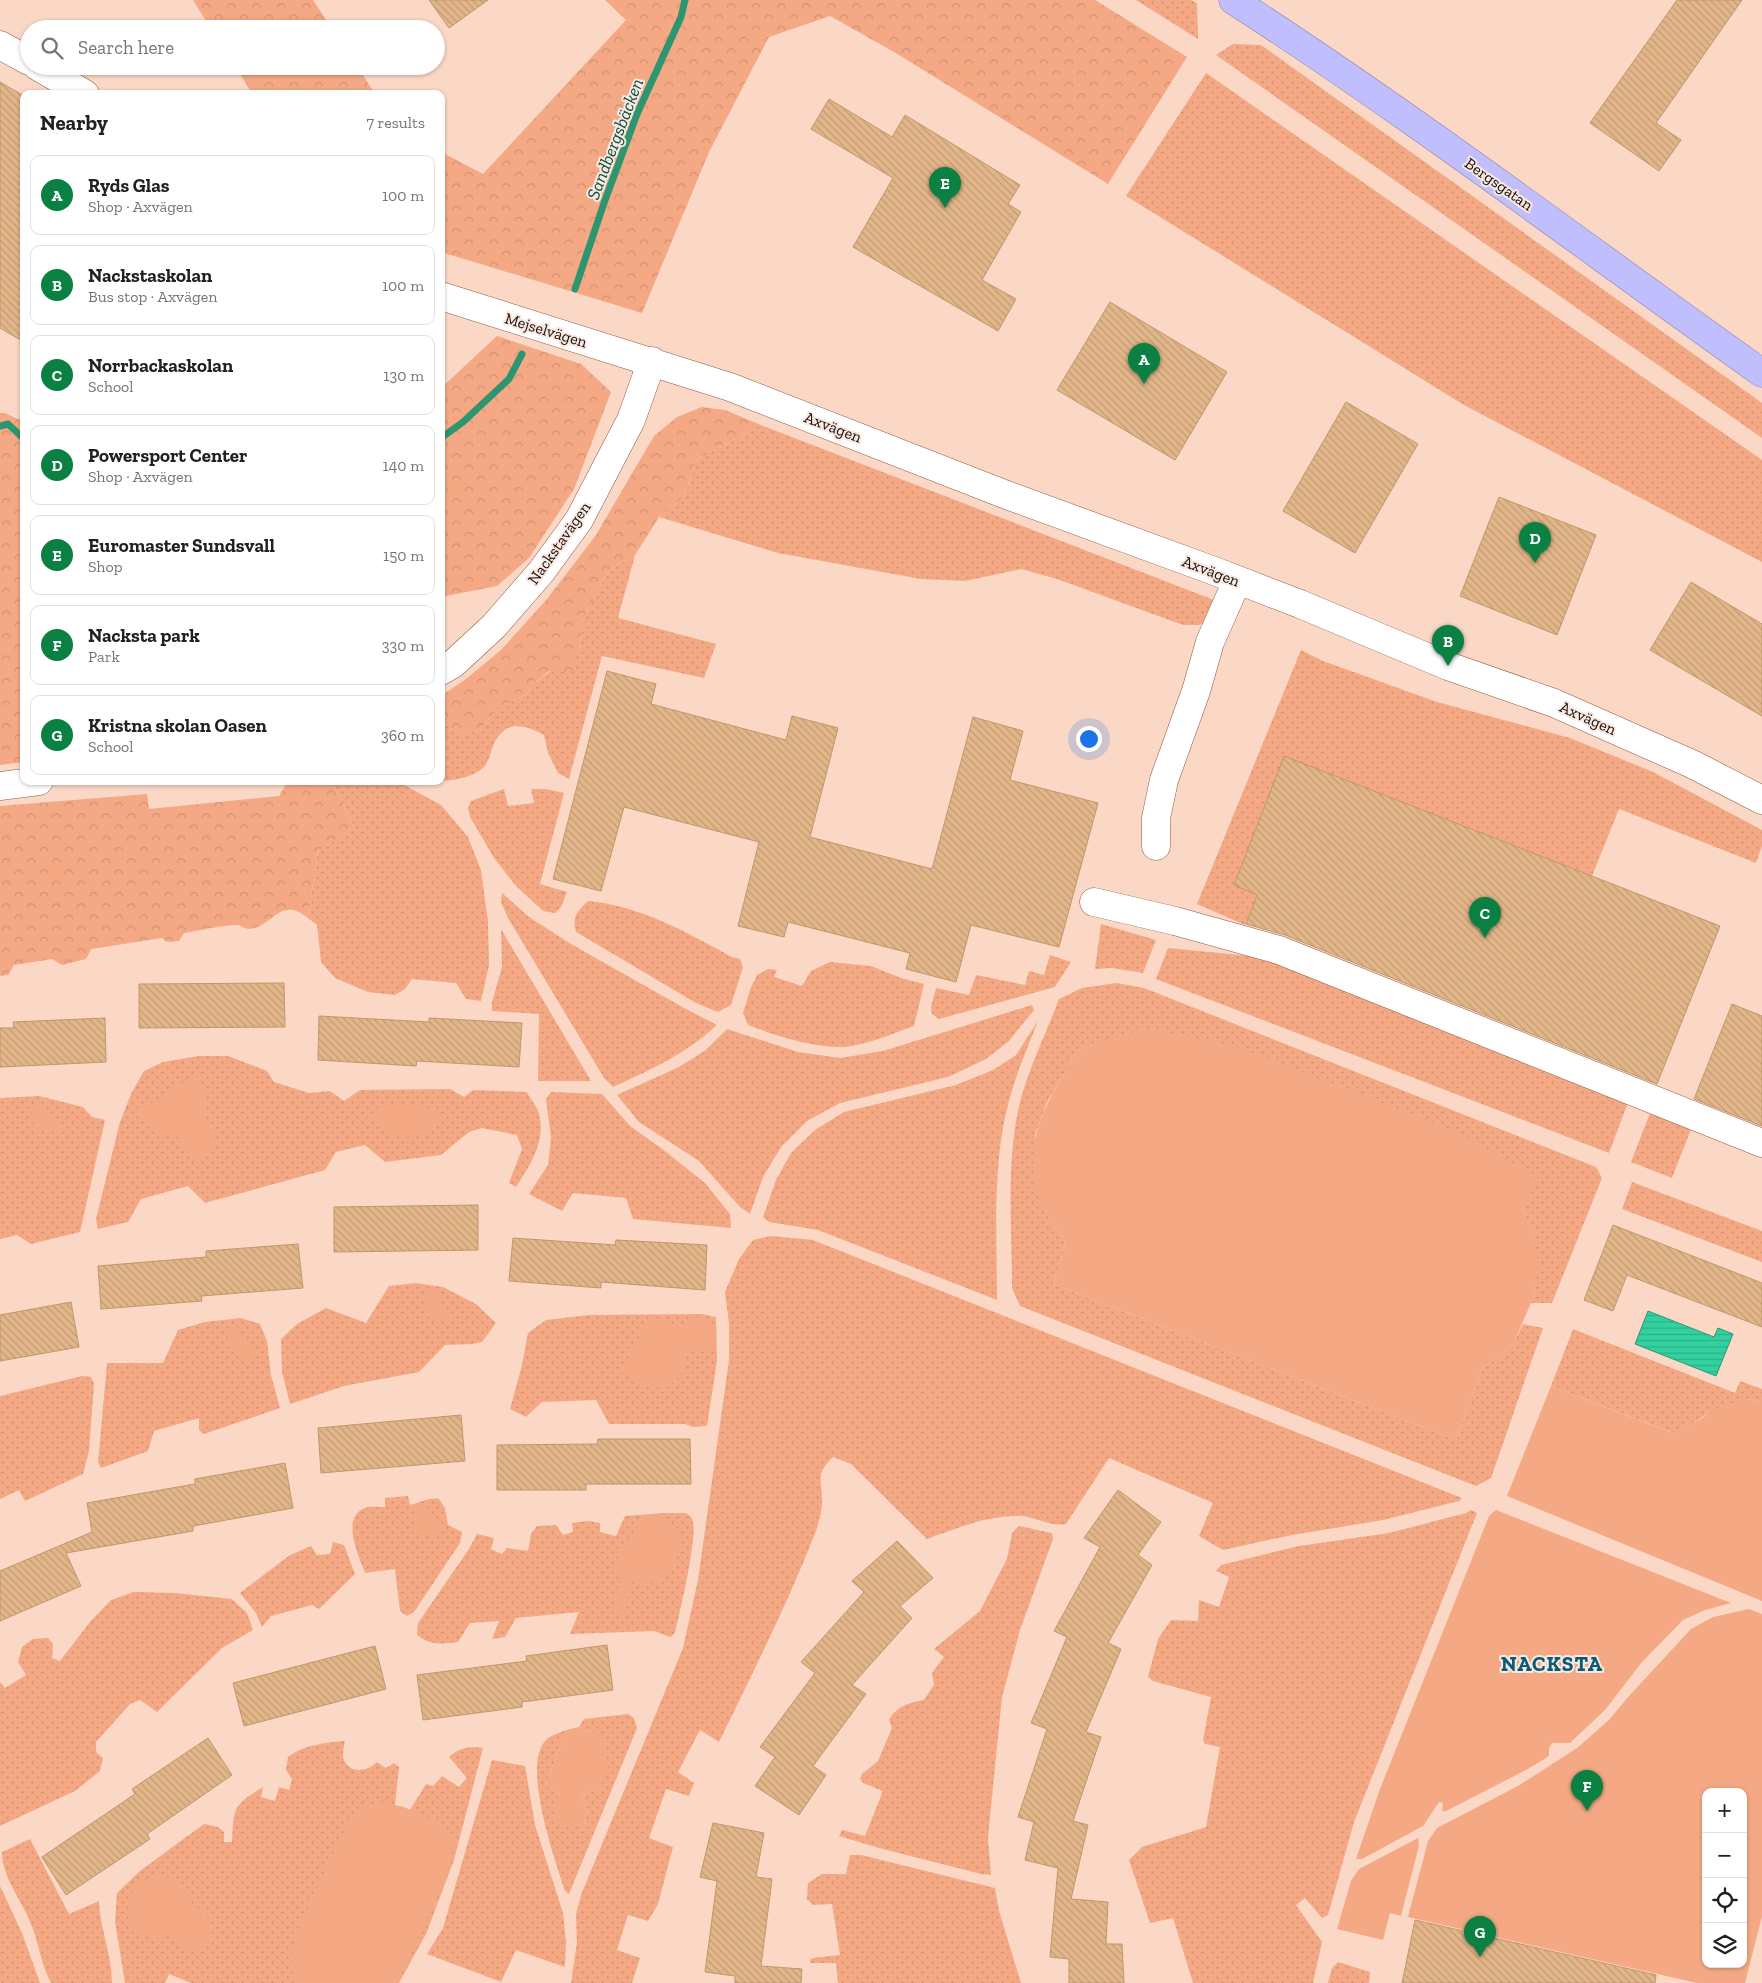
<!DOCTYPE html>
<meta charset="utf-8">
<style>
:root{--surface:#fff;--page:#f2f2f2;--text:#202124;--muted:#757577;--line:#e0e0e0;--accent:#0b8043}
body{margin:0;font-family:"Zilla Slab",serif;background:var(--page);color:var(--text)}
.controls{position:absolute;right:15px;bottom:15px;display:grid;overflow:hidden;border-radius:10px;box-shadow:0 1px 4px #0004}
.controls button{width:45px;height:45px;display:grid;place-items:center;padding:0;border:0;border-bottom:1px solid var(--line);background:var(--surface);color:var(--text);font:25px sans-serif}
.you{position:absolute;left:1088px;top:738px;width:18px;height:18px;margin:-12px;border:4px solid #fff;border-radius:50%;background:#1a73e8;box-shadow:0 0 0 8px #1a73e833}
.badge{display:grid;place-items:center;width:32px;height:32px;border-radius:50%;background:var(--accent);color:#fff;font-size:16px;font-weight:700}
.pin{position:absolute;translate:-50% -41px;filter:drop-shadow(0 1px 2px #0008)}
.pin::after{content:'';position:absolute;top:26px;width:18px;height:15px;background:inherit;clip-path:polygon(0 0,100% 0,50% 100%)}
.list{margin:0;padding:0;list-style:none}
h2{display:flex;justify-content:space-between;align-items:center;height:65px;margin:0;padding:0 20px;font-size:21px}
h2 small{font-size:16px;font-weight:400;color:var(--muted)}
.list li{display:grid;grid-template-columns:32px 1fr auto;gap:15px;align-items:center;box-sizing:border-box;height:80px;margin:0 10px 10px;padding:0 10px;border:1px solid var(--line);border-radius:10px}
.list b{display:block;font-size:19px;white-space:nowrap}
.list p{margin:0;font-size:16px;white-space:nowrap;color:var(--muted)}
.list em{font-size:16px;font-style:normal;color:var(--muted)}
.icon{flex:none;width:28px;height:28px;fill:none;stroke:currentColor;stroke-width:2;stroke-linecap:round;stroke-linejoin:round}
.map{position:relative;flex:none;width:1762px;height:1983px;overflow:hidden}
.search{position:absolute;background:var(--surface);box-shadow:0 1px 4px #0004;left:20px;top:20px;width:425px;height:55px;display:flex;align-items:center;gap:12px;box-sizing:border-box;padding:0 18px;border-radius:28px;color:var(--muted);font-size:19px}
.panel{position:absolute;background:var(--surface);box-shadow:0 1px 4px #0004;left:20px;top:90px;width:425px;height:695px;border-radius:10px}
.map>svg:first-child{display:block}
</style>
<div class="map">
<svg width="1762" height="1983" viewBox="0 0 1762 1983">
<defs>
<pattern id="grass-dots" width="8" height="8" patternUnits="userSpaceOnUse" patternTransform="scale(1.25)"><rect width="8" height="8" fill="#f4a984"/><path d="M2 2h.1M6 6h.1" fill="none" stroke="#d19070" stroke-width="1.8" stroke-linecap="round"/></pattern>
<pattern id="forest-crowns" width="20" height="18" patternUnits="userSpaceOnUse" patternTransform="scale(1.25)"><rect width="20" height="18" fill="#f4a984"/><path d="M2 6a3 3 0 1 1 6 0M12 15a3 3 0 1 1 6 0" fill="none" stroke="#d19070"/></pattern>
<pattern id="water-rules" width="6" height="5" patternUnits="userSpaceOnUse" patternTransform="scale(1.25)"><rect width="6" height="5" fill="#32d19f"/><path d="M0 2.5h6" fill="none" stroke="#2cb287"/></pattern>
<pattern id="building-back-hatch" width="6" height="6" patternUnits="userSpaceOnUse" patternTransform="scale(1.25)"><rect width="6" height="6" fill="#e2b689"/><path d="M-1 5l2 2M0 0l6 6M5-1l2 2" fill="none" stroke="#c29b75"/></pattern>
</defs>
<rect width="100%" height="100%" fill="#fbd7c6"/>
<path fill="url(#grass-dots)" d="M1136 0H1191L1197 3 1198 39Z
M1233 44 1261 45 1762 403V438L1216 55Z
M1206 73 1762 460V562L1464 405 1126 196Z
M761 425 1214 600 1209 617 1200 625H1183L1057 579 1021 569 965 581 921 579 778 553 659 517 684 497 697 459Z
M635 555 618 618 716 644 704 678 602 656 569 779 558 773 548 753 544 735C520 722 502 721 492 749 490 755 488 763 484 767 473 777 459 779 445 781L441 779V722L459 734 480 730 498 707 527 694 534 683 579 650 584 617 609 570Z
M1301 650 1323 661 1437 702 1570 738 1653 772 1762 830V846L1756 863 1619 809 1592 876 1284 757 1234 885 1257 895 1245 925 1197 904Z
M332 781H397L441 805 468 837 481 870 488 922 489 965 481 1001 466 999 456 983 412 979 405 989 395 995 368 992 335 978 321 962 317 925 308 918 318 851 354 827Z
M504 789 508 806 534 803 531 789H546L564 793 540 884 567 892 561 907 555 913 543 911 515 885 494 858 470 817 468 808 471 801Z
M502 893 529 917 571 944 684 1008 717 1025C687 1053 651 1070 613 1087L604 1078 508 918 501 902Z
M588 901C641 906 686 932 732 957L740 959 743 967 731 1005 718 1012 696 1003 576 932C572 917 577 911 588 901Z
M1101 924 1156 940 1143 973 1112 968 1095 969Z
M501 929 591 1081H538L539 1014 492 1011V1002L502 967Z
M1168 948 1270 958 1629 1100 1609 1153 1156 979Z
M1050 955 1071 962 1055 987 939 1019 932 1014 931 1007 936 988 969 995 976 975 1025 985 1029 971 1044 975Z
M830 962 871 966 901 978 924 984 914 1026C894 1033 859 1048 839 1047 808 1046 777 1036 748 1025L743 1013 751 987 757 975 768 969 777 970 774 977 802 986 811 971Z
M1117 983 1144 988 1596 1167 1602 1178 1552 1303H1531L1536 1283 1534 1234 1523 1210 1104 1042 1079 1049 1047 1102 1035 1135 1050 1220 1066 1243 1053 1284 1456 1440 1483 1367 1499 1357 1513 1344 1523 1324 1543 1328 1491 1478 1476 1486 1020 1306 1012 1288C1012 1228 1006 1165 1019 1106 1028 1069 1046 1034 1059 999L1082 988Z
M1032 1005 1034 1010 1009 1041 986 1059 948 1077 840 1103 807 1121 781 1147 763 1177 750 1214 740 1207 699 1161 639 1122 617 1095 679 1067 706 1050 727 1029 798 1052 840 1058 883 1051Z
M1038 1021C1027 1049 1015 1076 1008 1105 992 1165 997 1238 997 1300L818 1230 769 1222 763 1217 776 1180 791 1153 815 1130 844 1112 956 1085 993 1070 1016 1055Z
M199 1056H228L267 1071 274 1082 309 1093 330 1091 344 1101 360 1090 450 1089 464 1097 473 1090 527 1092C530 1099 537 1106 539 1113 546 1141 531 1164 516 1187L509 1183 522 1149 517 1135 482 1128 469 1132 441 1155 385 1162 365 1145 336 1152 325 1170 205 1203 188 1186 141 1199 128 1222 98 1229 96 1219 120 1122 131 1094 144 1071 163 1062Z
M551 1092 602 1094 630 1126 665 1151 705 1183 730 1214 731 1228 633 1219 626 1198 573 1193 562 1211 529 1194 548 1165 551 1137 546 1099Z
M39 1096 83 1107 92 1117 105 1120 80 1232 31 1244 17 1235 0 1239V1098Z
M1652 1108 1693 1124 1672 1178 1631 1162Z
M1632 1182 1762 1231V1262L1622 1209Z
M771 1236 813 1240 1462 1498 1459 1501 1383 1520 1292 1535 1223 1550 1199 1536 1213 1503 1109 1458 1066 1524C1050 1527 1036 1517 1021 1516 987 1515 958 1528 927 1539L851 1464 833 1457C816 1474 821 1476 822 1498 823 1508 819 1521 816 1531 788 1603 753 1672 719 1742L700 1730 678 1772 694 1783 689 1796 666 1789 649 1838 673 1847 658 1904 648 1921 628 1915 617 1950 640 1958 632 1983H571L577 1942 576 1914 581 1895 683 1648 698 1580 729 1360V1323L725 1292 739 1259 753 1240Z
M416 1283 443 1287 476 1304 496 1323 482 1342 472 1344 445 1345 419 1372 344 1386 290 1404 282 1372 281 1339 297 1324 326 1308 366 1323 389 1286Z
M702 1314 716 1317 717 1361 707 1426 693 1427 685 1424H609L596 1400 542 1402 526 1417 510 1409 522 1365 528 1333 546 1320 589 1315Z
M241 1318 260 1324 267 1341 271 1375 280 1408 204 1434 199 1430V1418L154 1431 148 1451 101 1468 98 1462 107 1363H163L178 1330 205 1322Z
M1573 1329 1735 1393 1740 1381 1762 1389V1403L1750 1399 1704 1416 1676 1434 1551 1386Z
M82 1376 91 1377 94 1384 89 1451 83 1474 25 1501 19 1490 0 1499V1396Z
M408 1496 410 1505C419 1503 430 1497 439 1499L445 1508 448 1525 462 1532 460 1543 414 1612 407 1616 400 1611 395 1569 365 1573C359 1557 340 1517 365 1508 370 1506 379 1507 385 1507V1498Z
M1471 1510 1477 1513 1354 1822 1328 1915 1322 1918 1305 1898 1296 1905 1322 1942 1313 1983H1193L1173 1918 1150 1923 1129 1860 1142 1847 1206 1827 1220 1747 1205 1744 1203 1740 1211 1697 1153 1681 1148 1677 1158 1639 1171 1620 1198 1621 1199 1600 1219 1607 1229 1577 1216 1571 1221 1565 1299 1546 1389 1533 1466 1513Z
M664 1513H686C688 1515 691 1516 692 1519 699 1534 679 1614 675 1633L670 1637 654 1631 570 1634 579 1612 516 1618 505 1637 492 1639 499 1621 470 1623 458 1642C442 1644 431 1646 417 1635L418 1623 469 1549 477 1534 494 1538 491 1549 502 1554 507 1548 528 1551 531 1534 537 1526 556 1525 563 1535 573 1532 572 1523 588 1521 600 1523V1532L616 1536 625 1516Z
M1019 1526 1052 1533 1053 1539 1020 1630 1002 1697 990 1817 988 1838 991 1875 981 1874 879 1848 839 1836 842 1830 865 1836 883 1791 863 1783 860 1779 862 1774 878 1761 892 1728 889 1720C897 1706 908 1703 924 1700L934 1685 932 1673 944 1657 934 1649 980 1611 1007 1559 1012 1533Z
M333 1542 344 1545 355 1574 319 1609 312 1605 271 1616 262 1627 256 1613 240 1593 290 1555 311 1546 317 1555 330 1554Z
M134 1592 175 1593 232 1599 247 1613 253 1630 222 1648 157 1712 140 1700 130 1704 96 1742V1752L103 1758 100 1771 75 1791 0 1826V1682L5 1688 26 1675 18 1662 22 1647 33 1639 48 1638 53 1644 52 1658 60 1661 90 1622 111 1600Z
M628 1714 634 1718 637 1728 569 1894 565 1891C555 1860 521 1765 546 1740 550 1735 560 1733 566 1730L546 1785 560 1794 584 1824 588 1811 582 1796 601 1787 594 1733 579 1727 584 1719Z
M345 1741C344 1747 341 1756 345 1762 353 1775 369 1770 377 1762L386 1768 394 1763 399 1767 395 1805 410 1810 426 1784 433 1786 442 1776 459 1787 467 1778 449 1757C460 1747 469 1746 483 1748L454 1860 426 1934 399 1983H191L169 1974 165 1983H125L115 1922 117 1893 140 1871 204 1824 218 1827 224 1832V1842H232C234 1806 233 1806 263 1787L261 1797 275 1801 279 1787 289 1790 292 1779 286 1770 288 1757C306 1744 324 1743 345 1741Z
M492 1760 525 1766 535 1825 563 1913 566 1942 565 1967 516 1950 501 1982 427 1954 443 1928Z
M30 1839 69 1914 99 1901C100 1929 112 1955 112 1983H51C41 1964 39 1944 31 1924 22 1900 2 1878 2 1852Z
M850 1855H861L995 1888 999 1911 1021 1983H838L836 1963H810V1960L813 1958 840 1955 832 1904 813 1905 807 1899 808 1883 822 1874H846Z
M0 1886 22 1933 40 1983H0Z
M1338 1962 1370 1972 1369 1983H1328L1332 1968Z"/>
<path fill="url(#forest-crowns)" d="M193 0H313L332 29H211Z
M605 0H1095L1187 57 1108 184 894 52 830 16 769 37 709 152 642 313 441 252V152L483 174 626 20Z
M235 66H357L375 94H254L250 90Z
M497 336 581 364 611 392 574 489 529 558 497 586 446 596 441 594V388Z
M702 407 725 410 761 425 697 459 684 497 659 517 635 555 609 570 584 617 579 650 572 672 549 671 534 683 527 694 498 707 480 730 459 734 442 723 441 696 466 679 501 650 547 599 596 535 654 436 677 417Z
M0 413H5L24 422V762L0 765Z
M288 781H332L354 827 318 851 308 918C280 895 273 927 249 929 245 929 242 926 238 925 230 924 194 931 184 933L179 941 167 942 162 938 91 949 86 959 62 965 52 959 14 965 8 975 0 976V806L147 794 149 809 279 796Z"/>
<path fill="#f4a984" fill-rule="evenodd" d="M1144 1029 1234 1046 1447 1128 1538 1177 1523 1210 1534 1234 1538 1261 1536 1283 1531 1303 1513 1344 1499 1357 1483 1367 1456 1440 1053 1284 1066 1243C1056 1228 1042 1211 1037 1193 1022 1135 1051 1096 1079 1049Z
M196 1074C206 1091 213 1104 199 1120L208 1123 215 1131 216 1143 210 1156 199 1159C188 1153 182 1149 180 1136 159 1140 148 1128 139 1111Z
M401 1104C421 1105 431 1107 447 1119 407 1143 407 1145 367 1117L385 1106Z
M36 1105 63 1127C43 1141 22 1122 36 1105Z
M433 1287 449 1318 440 1322 432 1321C424 1312 422 1306 424 1294Z
M695 1317 707 1319 716 1327V1339L710 1348 698 1350 688 1349 685 1371 671 1384 655 1388 640 1385 622 1372 649 1318 664 1319 682 1329Z
M236 1326 257 1355 246 1359C232 1353 227 1347 228 1331Z
M1551 1386 1675 1434 1724 1405 1750 1399 1762 1403V1601L1507 1496Z
M423 1503 445 1530 434 1535H423C414 1527 412 1520 414 1509Z
M1496 1510 1731 1603 1705 1610 1683 1620 1642 1662 1605 1710 1570 1743H1552L1549 1748V1756L1528 1769 1446 1811H1442L1443 1803 1439 1802 1423 1826 1362 1859H1356L1380 1789 1489 1516Z
M645 1515C660 1515 671 1521 680 1533 678 1568 673 1588 632 1582L623 1615 611 1611C618 1594 630 1579 613 1565Z
M1749 1609 1762 1614V1916L1745 1983H1697L1408 1917 1428 1841 1437 1828 1518 1786 1577 1748 1609 1720 1629 1696 1691 1629 1713 1617ZM1706 1792H1743V1964H1706Z
M579 1727 594 1733 606 1745 608 1768 601 1787 582 1796 588 1811 584 1824 572 1829C559 1822 553 1818 553 1803L560 1794 546 1785 566 1730Z
M380 1802 404 1807 446 1827 454 1839 447 1876 396 1983H300L294 1979 291 1958 295 1935 344 1831 359 1810Z
M1418 1838 1419 1846 1401 1916 1390 1913 1383 1940 1337 1929 1351 1881 1359 1869Z
M156 1876C179 1878 184 1885 193 1906L204 1910C213 1928 216 1941 196 1951L182 1947 175 1934C153 1942 143 1939 129 1919 130 1893 130 1885 156 1876Z"/>
<path fill="url(#water-rules)" stroke="#2d9670" d="M1648 1311 1714 1337 1718 1328 1733 1334 1716 1376 1635 1344Z"/>
<g fill="none" stroke-linecap="round" stroke-linejoin="round">
<path stroke="#2d9670" stroke-width="7" d="M575 289 604 203 637 114 681 17 685 0
M0 426 8 424 24 439
M441 438 463 422 509 379 522 354"/>
</g>
<path fill="url(#building-back-hatch)" stroke="#c1966b" d="M429 0H488L449 28Z
M1677 0H1742L1656 123 1681 140 1659 171 1590 123Z
M0 82 24 96V342L0 328Z
M829 99 892 137 905 115 1020 185 1008 204 1021 212 982 280 1016 299 998 331 853 247 893 178 811 129Z
M1110 302 1227 372 1175 460 1057 390Z
M1346 402 1418 444 1355 553 1283 511Z
M1499 497 1596 535 1557 635 1460 596Z
M1691 582 1762 624V716L1650 650Z
M607 671 656 684 651 704 786 740 792 716 838 728 810 837 932 869 973 717 1023 731 1010 780 1098 803 1059 947 971 925 956 982 906 969 910 953 788 922 784 937 738 926 759 842 624 807 601 891 553 879Z
M1284 756 1720 926 1657 1084 1285 935 1246 924 1257 895 1234 885Z
M284 983 285 1027 139 1028V984Z
M1732 1004 1762 1016V1126L1694 1099Z
M319 1016 429 1022V1018L522 1023 519 1067 417 1061 416 1066 318 1060Z
M105 1018 106 1062 0 1067V1028H14L13 1022Z
M478 1205V1250L334 1252V1207Z
M1613 1225 1762 1283V1327L1627 1275 1613 1311 1584 1300Z
M513 1238 615 1245 616 1240 707 1245 705 1290 601 1282V1288L509 1281Z
M298 1244 303 1288 201 1296 202 1301 101 1309 98 1266 206 1257V1251Z
M71 1302 79 1347 0 1361V1315Z
M461 1415 465 1461 321 1473 318 1428Z
M598 1439H690L691 1484H586V1490H497V1445L597 1444Z
M285 1463 293 1508 193 1526V1531L66 1553 81 1586 0 1621V1571L92 1532 87 1503 195 1484V1479Z
M1118 1490 1161 1522 1138 1555 1152 1565 1108 1643 1121 1649 1086 1732 1101 1737 1073 1821 1088 1825 1071 1899 1108 1902 1106 1944H1122L1124 1983H1069V1959L1050 1957 1058 1868 1025 1860 1034 1822 1018 1817 1047 1729 1031 1723 1067 1637 1054 1631 1100 1547 1084 1538Z
M897 1541 933 1578 900 1606 912 1618 852 1685 866 1694 813 1766 826 1775 799 1815 755 1786 775 1757 760 1747 815 1673 801 1662 864 1592 852 1581Z
M607 1645 613 1690 522 1702V1707L423 1720 417 1675 527 1661 526 1656Z
M375 1646 386 1689 244 1726 233 1683Z
M208 1738 232 1775 147 1834 150 1839 66 1895 42 1857 135 1794 132 1789Z
M713 1823 764 1833 756 1877 772 1879 761 1966 802 1969 801 1983H735V1976L705 1972 717 1881 700 1877Z
M1415 1920 1656 1975 1655 1983H1402Z"/>
<g fill="none" stroke-linecap="round" stroke-linejoin="round">
<g stroke="#8d5a41" stroke-width="29">
<path id="minor" d="M0 45 29 61
M37 66 85 94
M441 296 730 387 1004 494 1217 572 1300 604 1448 666 1554 703 1692 764 1762 800
M441 671 453 664 494 626 541 572 579 520 631 420 652 361
M0 786 39 781
M1156 846V818L1164 780 1196 691 1210 642 1237 581
M1094 902 1175 921 1279 950 1762 1143"/>
</g>
<g stroke="#8980a6" stroke-width="29">
<path id="highway" d="M1233 0C1414 117 1586 248 1762 373"/>
</g>
<use href="#minor" stroke="#fff" stroke-width="28"/>
<use href="#highway" stroke="#c1befd" stroke-width="28"/>
</g>
<g text-anchor="middle" dominant-baseline="central" stroke-width="4" stroke-linejoin="round" paint-order="stroke">
<g font-size="16" fill="#200c04" stroke="#f6eae4">
<text transform="translate(1499 184) rotate(35)">Bergsgatan</text>
<text transform="translate(546 330) rotate(17)">Mejselvägen</text>
<text transform="translate(833 427) rotate(21)">Axvägen</text>
<text transform="translate(559 543) rotate(-55)">Nackstavägen</text>
<text transform="translate(1211 571) rotate(21)">Axvägen</text>
<text transform="translate(1588 718) rotate(24)">Axvägen</text>
</g>
<g font-size="18" font-style="italic" fill="#0b4b37" stroke="#f6eae4">
<text transform="translate(615 139) rotate(-69)">Sandbergsbäcken</text>
</g>
<g font-size="21" font-weight="bold" letter-spacing="1" fill="#0b5a73" stroke="#f6eae4">
<text x="1552" y="1663">NACKSTA</text>
</g>
</g>
</svg>
<div class="controls">
<button>+</button>
<button>−</button>
<button><svg class="icon" aria-label="locate" viewBox="0 0 24 24"><circle cx="12" cy="12" r="6"/><path d="M12 2v4M12 18v4M2 12h4M18 12h4"/></svg></button>
<button><svg class="icon" aria-label="layers" viewBox="0 0 24 24"><path d="M12 4l9 5-9 5-9-5zM3 14l9 5 9-5"/></svg></button>
</div>
<div class="you"></div>
<div class="pin badge" style="left:1144px;top:384px">A</div>
<div class="pin badge" style="left:1448px;top:666px">B</div>
<div class="pin badge" style="left:1485px;top:938px">C</div>
<div class="pin badge" style="left:1535px;top:563px">D</div>
<div class="pin badge" style="left:945px;top:208px">E</div>
<div class="pin badge" style="left:1587px;top:1811px">F</div>
<div class="pin badge" style="left:1480px;top:1957px">G</div>
<div class="search"><svg class="icon" aria-label="search" viewBox="0 0 24 24"><circle cx="10" cy="10" r="6"/><path d="M15 15l6 6"/></svg>Search here</div>
<section class="panel">
<h2>Nearby<small>7 results</small></h2>
<ul class="list">
<li><span class="badge">A</span><div><b>Ryds Glas</b><p>Shop · Axvägen</p></div><em>100 m</em></li>
<li><span class="badge">B</span><div><b>Nackstaskolan</b><p>Bus stop · Axvägen</p></div><em>100 m</em></li>
<li><span class="badge">C</span><div><b>Norrbackaskolan</b><p>School</p></div><em>130 m</em></li>
<li><span class="badge">D</span><div><b>Powersport Center</b><p>Shop · Axvägen</p></div><em>140 m</em></li>
<li><span class="badge">E</span><div><b>Euromaster Sundsvall</b><p>Shop</p></div><em>150 m</em></li>
<li><span class="badge">F</span><div><b>Nacksta park</b><p>Park</p></div><em>330 m</em></li>
<li><span class="badge">G</span><div><b>Kristna skolan Oasen</b><p>School</p></div><em>360 m</em></li>
</ul>
</section>
</div>
